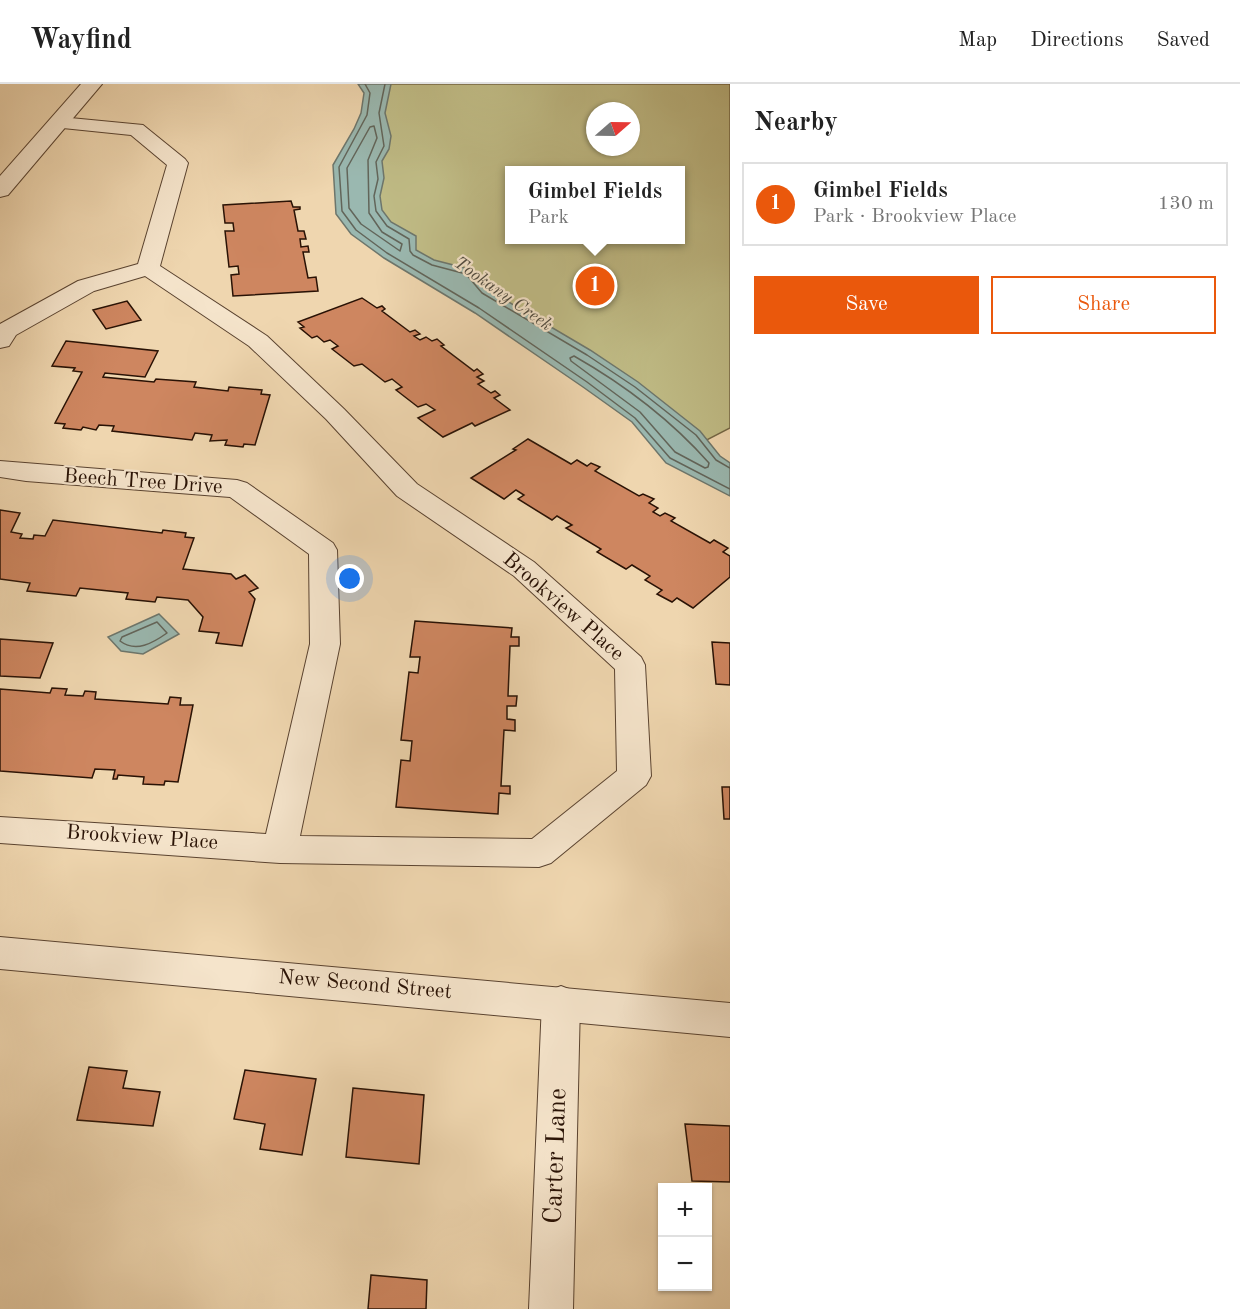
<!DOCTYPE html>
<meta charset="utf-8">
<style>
:root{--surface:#fff;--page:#f2f2f2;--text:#222;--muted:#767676;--line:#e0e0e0;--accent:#ea580c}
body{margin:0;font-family:"Old Standard TT",serif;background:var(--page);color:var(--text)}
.controls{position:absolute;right:18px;bottom:18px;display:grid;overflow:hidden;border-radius:0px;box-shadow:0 2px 4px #0004}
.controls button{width:54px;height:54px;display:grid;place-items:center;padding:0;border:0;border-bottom:2px solid var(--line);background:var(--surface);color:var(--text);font:30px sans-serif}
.compass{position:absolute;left:586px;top:18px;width:54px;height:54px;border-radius:50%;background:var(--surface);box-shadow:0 2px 4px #0004;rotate:70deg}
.you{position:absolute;left:350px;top:495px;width:21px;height:21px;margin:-15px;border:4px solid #fff;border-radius:50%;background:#1a73e8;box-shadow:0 0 0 9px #1a73e833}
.badge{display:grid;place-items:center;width:39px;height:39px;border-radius:50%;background:var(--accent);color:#fff;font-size:20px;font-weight:700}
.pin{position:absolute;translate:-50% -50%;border:3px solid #fff;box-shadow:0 2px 6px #0006}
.popup{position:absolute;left:505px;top:82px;width:180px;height:78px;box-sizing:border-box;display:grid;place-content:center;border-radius:0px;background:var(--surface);filter:drop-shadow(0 2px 4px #0005);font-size:20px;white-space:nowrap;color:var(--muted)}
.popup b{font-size:22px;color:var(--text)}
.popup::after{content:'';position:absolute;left:50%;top:100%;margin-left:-12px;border:12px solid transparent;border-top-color:var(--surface)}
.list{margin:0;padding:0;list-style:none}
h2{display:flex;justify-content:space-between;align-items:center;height:78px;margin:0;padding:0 24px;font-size:26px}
h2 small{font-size:20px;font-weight:400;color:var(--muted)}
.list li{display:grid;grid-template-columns:39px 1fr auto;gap:18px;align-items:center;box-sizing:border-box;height:84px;margin:0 12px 12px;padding:0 12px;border:2px solid var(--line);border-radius:0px}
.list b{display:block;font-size:22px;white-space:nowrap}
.list p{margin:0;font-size:20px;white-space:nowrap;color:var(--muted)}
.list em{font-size:20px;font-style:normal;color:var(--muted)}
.actions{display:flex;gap:12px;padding:18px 24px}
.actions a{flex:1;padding:14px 0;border:2px solid var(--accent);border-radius:0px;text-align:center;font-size:21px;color:var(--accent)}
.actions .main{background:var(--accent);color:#fff}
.map{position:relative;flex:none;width:730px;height:1225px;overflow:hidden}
header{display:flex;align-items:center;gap:36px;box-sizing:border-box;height:84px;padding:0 30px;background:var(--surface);border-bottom:2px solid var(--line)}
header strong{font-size:28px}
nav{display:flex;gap:33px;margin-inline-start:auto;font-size:21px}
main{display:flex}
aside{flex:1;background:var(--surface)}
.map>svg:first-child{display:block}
</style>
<header>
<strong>Wayfind</strong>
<nav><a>Map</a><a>Directions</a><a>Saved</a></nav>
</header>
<main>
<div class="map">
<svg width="730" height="1225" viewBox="0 0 730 1225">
<rect width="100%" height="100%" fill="#efd6af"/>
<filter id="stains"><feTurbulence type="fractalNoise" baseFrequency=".00333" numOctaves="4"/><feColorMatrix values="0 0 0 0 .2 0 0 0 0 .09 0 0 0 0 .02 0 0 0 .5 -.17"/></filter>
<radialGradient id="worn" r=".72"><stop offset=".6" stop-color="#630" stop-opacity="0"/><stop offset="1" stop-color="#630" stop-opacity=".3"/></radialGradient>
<path fill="#c0bc86" stroke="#746746" stroke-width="1.5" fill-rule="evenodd" d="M381 0H730V344L701 359 384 158 374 100ZM595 27H631V63H595ZM510 86H680V156H510Z"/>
<path fill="#9ab8b0" stroke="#6d766c" stroke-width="1.5" d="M358 0H391L385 29 391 52 389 65 382 77 384 94 380 112 382 126 391 138 416 152V166L434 176 469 185 485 204 590 266 638 298 700 347 720 372 730 379V412L666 379 632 338 583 303 475 229 384 174 351 150 336 130 333 81 354 45 361 29 364 9Z
M159 530 179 550 143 570 121 567 108 553Z"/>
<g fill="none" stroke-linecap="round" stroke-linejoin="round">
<path stroke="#62655a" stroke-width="1.5" d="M365 0 370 9 367 31 339 83 342 127 356 146 387 169 479 224 587 298 635 334 670 374 730 405
M385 0 379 29 384 62 376 78 378 95 374 112 376 127 387 142 409 155 410 167 413 171 432 181 466 190 482 209 587 271 635 303 696 351 716 376 730 384
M374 42 377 54 368 76 369 129 382 148 402 160 400 167 361 140 349 124 347 84 370 43Z
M574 272C625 301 670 335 709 379L708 383 705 384 675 368 640 328 571 277 570 274Z
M157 538 167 549C153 559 136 569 120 557L122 553Z"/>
</g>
<path fill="#ce8660" stroke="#291205" stroke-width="1.5" d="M291 117 293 123H300V125L294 126 298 147H304L306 155H300L301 163 308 162 309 168H303L308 194 316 193 318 207 233 212 231 191 239 190 238 182 229 183 225 147H234L233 139H225L223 121Z
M362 214 377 224 382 222 385 225 382 227 410 248 415 246 420 250 414 252 420 256 426 253 432 257 437 255 444 261 441 262 474 287 477 285 483 290 477 293 484 297 478 300 491 309 495 307 500 311 494 314 510 326 475 342 472 339 443 353 418 334 435 326 426 320 418 323 396 306 402 303 392 295 385 298 362 280 354 282 332 265 338 262 330 256 324 258 317 252 312 254 300 244 304 243 298 238Z
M127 217 141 236 106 245 93 226Z
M66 257 158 267 145 293 105 289 103 293 154 298 156 295 196 298 194 303 228 307 229 303 262 306 261 310 270 311 255 361 244 360 243 363 225 361 227 356 210 357 212 351 195 349 192 356 112 347 114 342 99 341 96 346 83 343 81 346 63 344 65 340 55 339 82 288 73 287 75 284 52 282Z
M528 355 571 380 577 376 587 382 591 379 600 383 595 387 639 412 643 410 654 415 649 419 658 424 653 428 660 432 665 429 675 434 671 437 710 459 714 456 728 464 723 468 730 472V493L693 524 677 514 672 518 657 510 662 506 645 496 650 492 632 481 626 485 597 468 601 465 566 444 572 441 557 432 552 436 518 415 524 411 516 406 504 415 471 394 516 366 513 365Z
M0 426 20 429 11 448 22 450 20 454 33 455 34 451 45 452 53 436 162 449 163 446 186 449 185 453 194 454 183 485 231 490 236 495 245 491 258 504 249 508 255 515 242 562 216 559 219 549 199 547 203 533 188 516 157 513 155 518 126 515 128 509 80 504 76 512 27 507 30 499 0 495Z
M415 537 512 544 511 553H519V562H510L508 612H517L516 622H507V635L515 636V647L504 646 501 702H510V710L499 709 498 730 396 723 401 676 410 677 412 657 401 656 409 588 418 589 420 573H410Z
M0 555 53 559 40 594 0 592Z
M712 558 730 559V601L716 600Z
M52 604 67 605 65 611 83 612 85 607 96 608 95 615 168 620 170 613 181 614 180 621H193L178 698 165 697 164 701 143 700 144 693 118 691 117 695H113L115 686 95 685 92 694 0 687V605L50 609Z
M722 703H730V735H724Z
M89 983 127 987 123 1004 160 1008 153 1042 77 1036Z
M245 986 316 995 302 1071 260 1065 265 1040 234 1035Z
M353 1004 424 1011 419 1080 346 1073Z
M685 1040 730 1042V1098L692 1097Z
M371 1191 427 1196 426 1225H368Z"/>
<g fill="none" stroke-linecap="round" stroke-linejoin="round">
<g stroke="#5a4330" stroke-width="2">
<path id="minor" d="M60 33 143 41 185 75 188 79 160 182 267 252 344 325 417 400 534 478 641 573 645 581 651 692 646 701 551 779 539 783 280 779 0 759V733L266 750 310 560 309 470 230 413 26 397 0 393V377L237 396 247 399 333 459 337 466 340 560 300 752 532 755 617 687 615 585 514 492 397 412 326 335 249 262 145 192 94 207 16 251 9 262 0 264V240L78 197 138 180 167 81 131 51 53 43 50 39 53 35Z
M561 902 574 907 580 918 573 1225H529L542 918 548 907Z"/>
</g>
<g stroke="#5a4330" stroke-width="2">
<path id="tertiary" d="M81 0H102L8 111 0 113V92Z
M0 853 730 919V953L0 885Z"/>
</g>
<use href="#minor" fill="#f5e4cb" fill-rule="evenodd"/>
<use href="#tertiary" fill="#f5e4cb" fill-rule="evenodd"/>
</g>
<g text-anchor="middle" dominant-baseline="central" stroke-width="4.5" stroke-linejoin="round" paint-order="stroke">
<g font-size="18" font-style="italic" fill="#514c41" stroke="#f5e4cb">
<text transform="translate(503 210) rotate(35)">Tookany Creek</text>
</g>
<g font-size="21" fill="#291205" stroke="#f5e4cb">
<text transform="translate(143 398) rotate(4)">Beech Tree Drive</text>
<text transform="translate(563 523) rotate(41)">Brookview Place</text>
<text transform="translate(142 754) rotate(4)">Brookview Place</text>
<text transform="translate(365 901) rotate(5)">New Second Street</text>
</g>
<g font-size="26" fill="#291205" stroke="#f5e4cb">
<text transform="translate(556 1072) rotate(-88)">Carter Lane</text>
</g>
</g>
<rect width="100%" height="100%" filter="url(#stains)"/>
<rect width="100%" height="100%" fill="url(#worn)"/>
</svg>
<div class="controls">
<button>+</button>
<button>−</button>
</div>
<svg class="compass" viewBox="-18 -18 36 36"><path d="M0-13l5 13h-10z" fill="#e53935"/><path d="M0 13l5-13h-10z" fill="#767676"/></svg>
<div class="you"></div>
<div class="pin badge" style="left:595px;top:202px">1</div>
<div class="popup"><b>Gimbel Fields</b>Park</div>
</div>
<aside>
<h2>Nearby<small></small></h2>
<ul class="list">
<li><span class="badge">1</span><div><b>Gimbel Fields</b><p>Park · Brookview Place</p></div><em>130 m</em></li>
</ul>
<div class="actions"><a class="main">Save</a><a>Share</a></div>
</aside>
</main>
